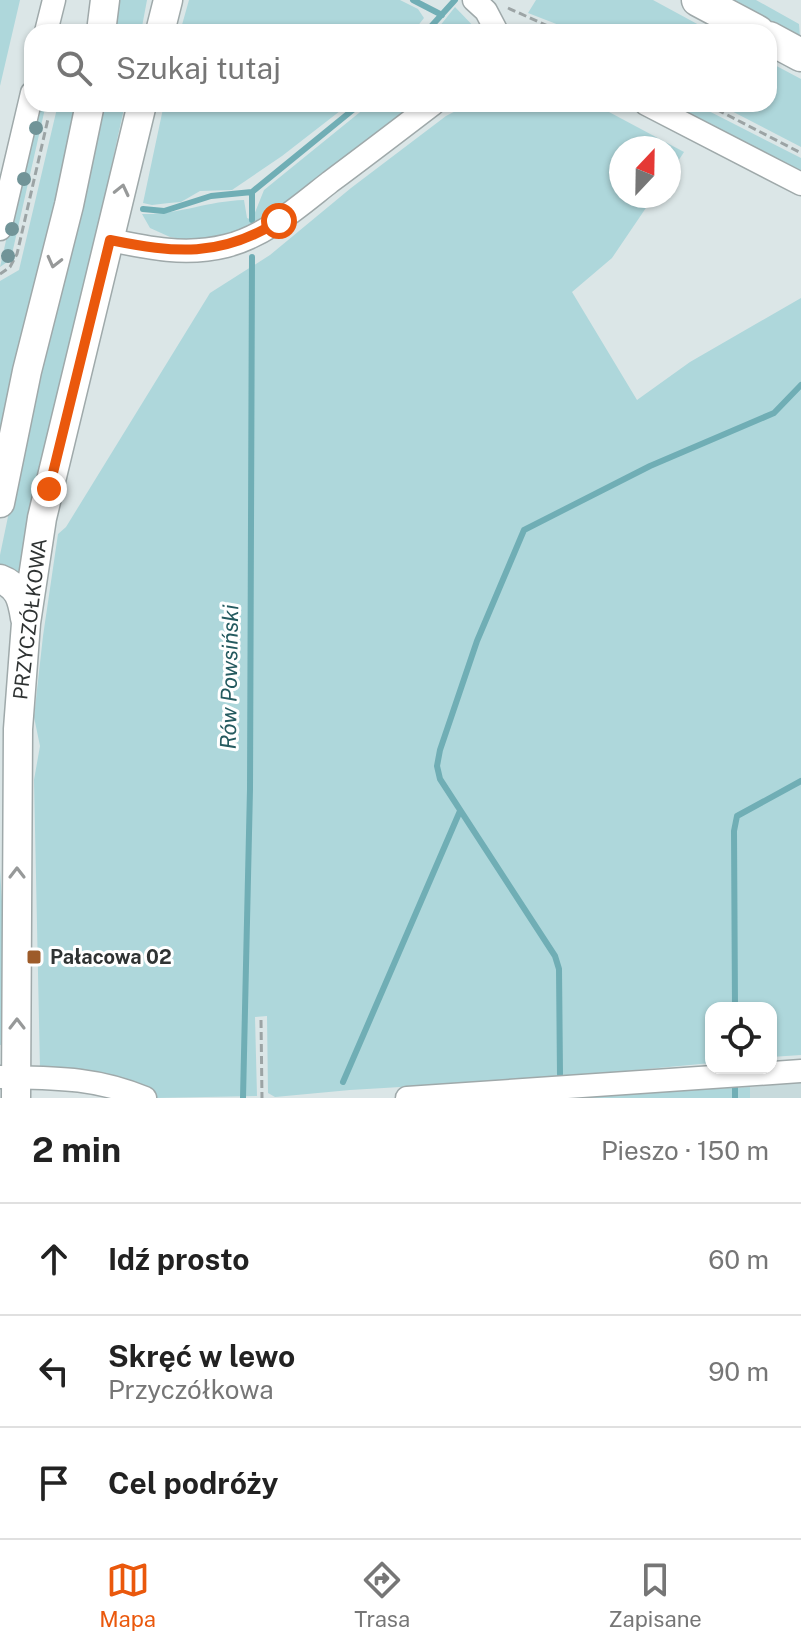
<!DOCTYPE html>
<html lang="pl">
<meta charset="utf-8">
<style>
:root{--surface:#fff;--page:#f2f2f2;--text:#222;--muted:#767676;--line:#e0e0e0;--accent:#ea580c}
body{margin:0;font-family:"Public Sans",sans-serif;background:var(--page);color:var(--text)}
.controls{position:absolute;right:24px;bottom:24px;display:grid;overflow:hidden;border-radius:16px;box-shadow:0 2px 6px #0004}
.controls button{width:72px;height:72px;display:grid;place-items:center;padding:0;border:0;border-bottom:2px solid var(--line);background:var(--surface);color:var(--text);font:40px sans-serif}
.compass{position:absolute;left:609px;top:136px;width:72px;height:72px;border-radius:50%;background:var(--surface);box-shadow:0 2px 6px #0004;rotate:22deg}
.stop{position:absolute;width:24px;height:24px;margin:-18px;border:6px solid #ea580c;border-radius:50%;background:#fff}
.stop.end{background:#ea580c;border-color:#fff;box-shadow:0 2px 8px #0008}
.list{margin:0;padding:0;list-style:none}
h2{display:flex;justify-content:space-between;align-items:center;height:104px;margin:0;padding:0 32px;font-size:34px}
h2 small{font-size:26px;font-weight:400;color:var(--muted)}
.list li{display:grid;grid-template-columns:52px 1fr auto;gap:24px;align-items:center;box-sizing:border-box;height:112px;padding:0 32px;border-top:2px solid var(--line)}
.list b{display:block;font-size:30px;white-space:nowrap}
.list p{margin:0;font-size:26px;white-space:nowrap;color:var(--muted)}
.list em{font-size:26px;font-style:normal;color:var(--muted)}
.icon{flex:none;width:44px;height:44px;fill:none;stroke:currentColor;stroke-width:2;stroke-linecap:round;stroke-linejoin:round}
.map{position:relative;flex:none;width:801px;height:1098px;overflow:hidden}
.search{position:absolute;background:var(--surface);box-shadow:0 2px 6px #0004;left:24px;right:24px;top:24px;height:88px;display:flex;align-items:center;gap:20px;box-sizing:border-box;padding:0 28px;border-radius:24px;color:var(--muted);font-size:30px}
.sheet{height:440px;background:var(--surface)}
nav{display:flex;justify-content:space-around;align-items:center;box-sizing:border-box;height:112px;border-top:2px solid var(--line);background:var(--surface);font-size:22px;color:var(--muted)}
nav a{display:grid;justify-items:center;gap:4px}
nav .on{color:var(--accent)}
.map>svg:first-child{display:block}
</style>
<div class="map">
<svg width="801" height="1098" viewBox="0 0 801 1098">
<rect width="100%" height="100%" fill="#dbe6e7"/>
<path fill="#c7dadc" d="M801 1082V1098H750V1087Z"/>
<path fill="#aed7db" d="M0 0H20L0 86Z
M118 0H147L141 32H114Z
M189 0H400L418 9 424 18 413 32H180Z
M536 0H653L712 32H577L528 13Z
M723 0H756L799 24 800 37Z
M455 7 479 32H435Z
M769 62 801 79V147L718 104H769Z
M37 104H46L12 254 10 260 0 267Z
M58 104H77L0 439V281L19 270Z
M102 104H125L22 573 0 564V555L34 392Z
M164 104H349L282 156 232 190 200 191 181 202 169 203 152 205 143 203Z
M370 104H417L259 222 219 239 194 241 170 237 150 228 142 214C178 215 207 201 244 200L247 218 252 220 264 190Z
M469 104H594L684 152 669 175V148H621V196H654L612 258 572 292 637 400 690 362 801 298V1055L771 1057V1008H711V1063L552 1078 350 1090 275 1097 268 1093 267 1016 255 1017 257 1096 155 1098 40 1069 34 780 40 746 34 717 43 636 58 534 66 527 210 293 270 255 351 188 446 116Z
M665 104H695L801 158V174Z
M0 869 5 951 4 1045H0Z
M750 1087V1098H512Z"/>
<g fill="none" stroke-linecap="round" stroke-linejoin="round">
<path stroke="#70aeb5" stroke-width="6" d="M413 0 442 15
M426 32 455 0
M143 209 164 211 211 196 252 192 360 104
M252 220V192
M735 1008 734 831 737 816 801 781
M560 1074 559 969 555 956 440 779 437 766 440 750 477 641 524 530 650 466 774 413 801 385
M343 1082 460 811
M243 1098 250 789 252 257
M735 1098V1086"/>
<g stroke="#9fa9aa" stroke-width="25">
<path id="minor" d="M474 0 486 11 497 32
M46 32 54 0
M646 104 801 184
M0 229 32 93
M110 240C148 248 186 256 226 246 266 236 298 207 330 182 365 156 399 130 433 104
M0 1077C53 1078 95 1077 145 1098
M407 1098 801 1071"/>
</g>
<g stroke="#9fa9aa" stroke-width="31">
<path id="major" d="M101 32 105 0
M160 32 168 0
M0 503 27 371 69 205 90 104
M0 579C19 586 22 599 25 618
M16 1098 18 729 26 623 42 518 142 104"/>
</g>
<g stroke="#9fa9aa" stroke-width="35">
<path id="highway" d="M698 0 758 32
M769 38 801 55"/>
</g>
<path stroke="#9ca4a5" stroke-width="3" stroke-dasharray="8 4" stroke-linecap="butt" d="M508 8 561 32
M706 104 801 153
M0 274 10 267 17 254 48 119
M261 1020 262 1098"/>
<use href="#minor" stroke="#fff" stroke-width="22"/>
<use href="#major" stroke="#fff" stroke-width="28"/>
<use href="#highway" stroke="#fff" stroke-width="32"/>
</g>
<g fill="#719498">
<circle cx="36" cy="128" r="7"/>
<circle cx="24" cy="179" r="7"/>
<circle cx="12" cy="229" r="7"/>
<circle cx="8" cy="256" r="7"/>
</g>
<defs><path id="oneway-chevron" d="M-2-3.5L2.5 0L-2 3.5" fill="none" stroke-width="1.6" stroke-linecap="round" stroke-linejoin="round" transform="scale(2)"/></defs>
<g stroke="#979999">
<use href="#oneway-chevron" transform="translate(122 190) rotate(-77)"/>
<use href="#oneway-chevron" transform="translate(54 262) rotate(104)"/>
<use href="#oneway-chevron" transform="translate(17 873) rotate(-90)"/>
<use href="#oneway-chevron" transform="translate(17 1024) rotate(-90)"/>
</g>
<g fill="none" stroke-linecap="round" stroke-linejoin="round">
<path stroke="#ea580c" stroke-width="10" d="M49 489 110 240C175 253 220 258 279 221"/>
</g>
<rect fill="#9d5b29" stroke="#fff" stroke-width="3" x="26" y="949" width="16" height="16" rx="4"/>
<g text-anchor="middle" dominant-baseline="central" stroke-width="6" stroke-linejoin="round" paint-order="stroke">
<g font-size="20" fill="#2f3333" stroke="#fff">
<text transform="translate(30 619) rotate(-83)">PRZYCZÓŁKOWA</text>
</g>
<g font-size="20" font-weight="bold" fill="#2f3333" stroke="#fff" text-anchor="start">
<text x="50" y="957">Pałacowa 02</text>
</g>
<g font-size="22" font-style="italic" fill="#245a5f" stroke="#fff">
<text transform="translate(229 677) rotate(-89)">Rów Powsiński</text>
</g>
</g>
</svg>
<div class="controls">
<button><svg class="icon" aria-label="locate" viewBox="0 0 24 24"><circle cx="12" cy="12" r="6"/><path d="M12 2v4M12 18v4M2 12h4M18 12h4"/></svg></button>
</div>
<svg class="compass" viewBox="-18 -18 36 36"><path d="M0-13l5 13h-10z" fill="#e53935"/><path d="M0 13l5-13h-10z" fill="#767676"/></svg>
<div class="stop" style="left:279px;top:221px"></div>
<div class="stop end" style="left:49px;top:489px"></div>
<div class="search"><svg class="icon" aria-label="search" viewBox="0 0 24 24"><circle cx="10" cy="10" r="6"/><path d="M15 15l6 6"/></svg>Szukaj tutaj</div>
</div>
<section class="sheet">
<h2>2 min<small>Pieszo · 150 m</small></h2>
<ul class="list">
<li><svg class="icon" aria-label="ahead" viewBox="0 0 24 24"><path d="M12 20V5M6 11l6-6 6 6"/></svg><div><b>Idź prosto</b></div><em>60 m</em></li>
<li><svg class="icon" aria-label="left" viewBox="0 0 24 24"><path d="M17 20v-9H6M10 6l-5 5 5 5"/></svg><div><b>Skręć w lewo</b><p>Przyczółkowa</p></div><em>90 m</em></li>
<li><svg class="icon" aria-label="arrive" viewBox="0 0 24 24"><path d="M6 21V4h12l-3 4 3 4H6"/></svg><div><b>Cel podróży</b></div></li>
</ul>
</section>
<nav>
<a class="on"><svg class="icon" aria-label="map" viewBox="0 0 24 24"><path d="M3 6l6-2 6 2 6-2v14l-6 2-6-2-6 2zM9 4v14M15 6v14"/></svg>Mapa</a>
<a><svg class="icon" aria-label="directions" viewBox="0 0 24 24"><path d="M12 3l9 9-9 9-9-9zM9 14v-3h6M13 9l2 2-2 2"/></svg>Trasa</a>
<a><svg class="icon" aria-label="saved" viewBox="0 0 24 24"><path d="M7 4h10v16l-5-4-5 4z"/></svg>Zapisane</a>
</nav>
